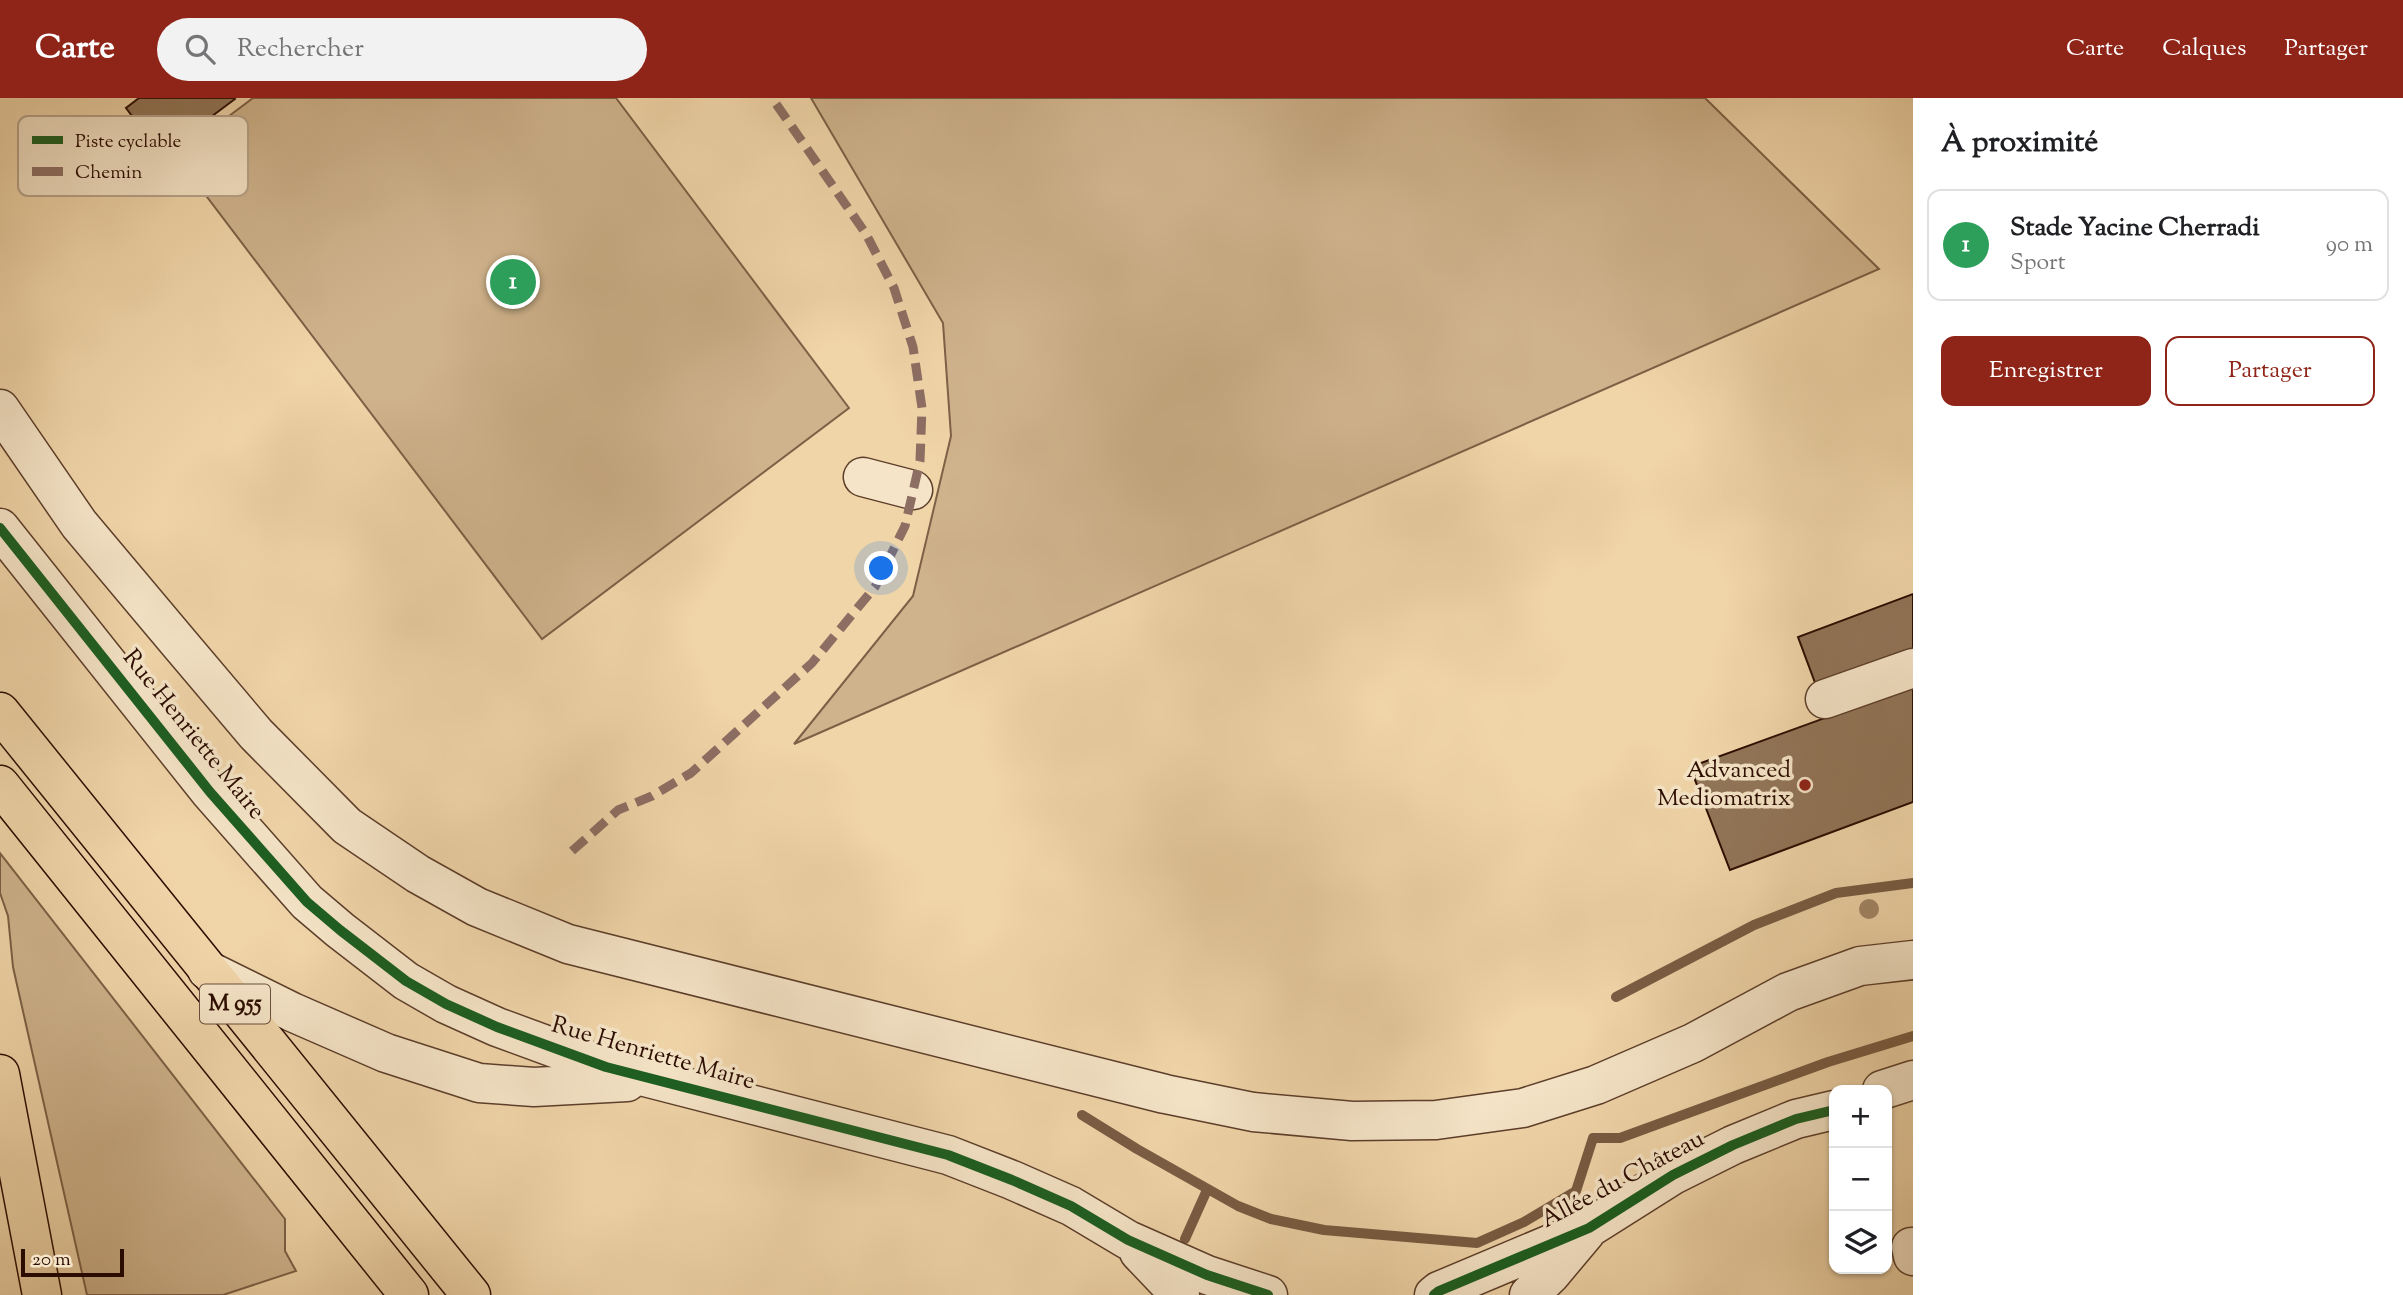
<!DOCTYPE html>
<html lang="fr">
<meta charset="utf-8">
<style>
:root{--surface:#fff;--page:#f2f2f2;--text:#202124;--muted:#757577;--line:#e0e0e0;--accent:#8f2418}
body{margin:0;font-family:"Sorts Mill Goudy",serif;background:var(--page);color:var(--text)}
.controls{position:absolute;right:21px;bottom:21px;display:grid;overflow:hidden;border-radius:14px;box-shadow:0 2px 5px #0004}
.controls button{width:63px;height:63px;display:grid;place-items:center;padding:0;border:0;border-bottom:2px solid var(--line);background:var(--surface);color:var(--text);font:35px sans-serif}
.scale{position:absolute;left:21px;bottom:18px;width:103px;box-sizing:border-box;padding-left:7px;border:4px solid #2b0c00;border-top:0;font-size:19px;line-height:24px;white-space:nowrap;color:#2b0c00;-webkit-text-stroke:5px #f5e4c7;paint-order:stroke}
.you{position:absolute;left:882px;top:471px;width:24px;height:24px;margin:-18px;border:5px solid #fff;border-radius:50%;background:#1a73e8;box-shadow:0 0 0 10px #1a73e833}
.badge{display:grid;place-items:center;width:46px;height:46px;border-radius:50%;background:var(--accent);color:#fff;font-size:23px;font-weight:700}
.pin{position:absolute;translate:-50% -50%;border:4px solid #fff;box-shadow:0 2px 7px #0006}
.list{margin:0;padding:0;list-style:none}
h2{display:flex;justify-content:space-between;align-items:center;height:91px;margin:0;padding:0 28px;font-size:30px}
h2 small{font-size:23px;font-weight:400;color:var(--muted)}
.list li{display:grid;grid-template-columns:46px 1fr auto;gap:21px;align-items:center;box-sizing:border-box;height:112px;margin:0 14px 14px;padding:0 14px;border:2px solid var(--line);border-radius:14px}
.list b{display:block;font-size:26px;white-space:nowrap}
.list p{margin:0;font-size:23px;white-space:nowrap;color:var(--muted)}
.list em{font-size:23px;font-style:normal;color:var(--muted)}
.actions{display:flex;gap:14px;padding:21px 28px}
.actions a{flex:1;padding:16px 0;border:2px solid var(--accent);border-radius:14px;text-align:center;font-size:24px;color:var(--accent)}
.actions .main{background:var(--accent);color:#fff}
.icon{flex:none;width:38px;height:38px;fill:none;stroke:currentColor;stroke-width:2;stroke-linecap:round;stroke-linejoin:round}
.map{position:relative;flex:none;width:1913px;height:1197px;overflow:hidden}
header{display:flex;align-items:center;gap:42px;box-sizing:border-box;height:98px;padding:0 35px;background:var(--accent);color:#fff}
header strong{font-size:33px}
nav{display:flex;gap:38px;margin-inline-start:auto;font-size:24px}
.search{width:490px;height:63px;background:var(--page);display:flex;align-items:center;gap:18px;box-sizing:border-box;padding:0 24px;border-radius:38px;color:var(--muted);font-size:26px}
main{display:flex}
aside{flex:1;background:var(--surface)}
.map>svg:first-child{display:block}
</style>
<header>
<strong>Carte</strong>
<div class="search"><svg class="icon" aria-label="search" viewBox="0 0 24 24"><circle cx="10" cy="10" r="6"/><path d="M15 15l6 6"/></svg>Rechercher</div>
<nav><a>Carte</a><a>Calques</a><a>Partager</a></nav>
</header>
<main>
<div class="map">
<svg width="1913" height="1197" viewBox="0 0 1913 1197">
<rect width="100%" height="100%" fill="#f0d5a9"/>
<filter id="stains"><feTurbulence type="fractalNoise" baseFrequency=".00286" numOctaves="4"/><feColorMatrix values="0 0 0 0 .2 0 0 0 0 .09 0 0 0 0 .02 0 0 0 .5 -.17"/></filter>
<radialGradient id="worn" r=".72"><stop offset=".6" stop-color="#630" stop-opacity="0"/><stop offset="1" stop-color="#630" stop-opacity=".3"/></radialGradient>
<path fill="#cfb38c" stroke="#7d6046" stroke-width="2" d="M253 0H616L849 310 542 541 176 58Z
M811 0H1705L1879 171 794 646 913 498 951 338 943 225Z
M0 755 285 1121V1153L296 1173 223 1197H87L13 869 8 818 0 795Z"/>
<g fill="none" stroke-linecap="round" stroke-linejoin="round">
<path stroke="#795c43" stroke-width="10" d="M1616 899 1754 827 1836 795 1913 785
M1082 1017 1137 1051 1238 1108 1271 1121 1324 1132 1477 1145 1524 1124 1576 1093 1593 1040H1620L1828 964 1913 938
M1185 1141 1207 1092"/>
</g>
<path fill="#917558" stroke="#2b0c00" stroke-width="2" d="M139 0H234L235 1 172 48 164 37 153 46 126 10Z
M1913 496V554L1817 590 1798 539Z
M1913 588V704L1730 772 1690 669Z"/>
<g fill="none" stroke-linecap="round" stroke-linejoin="round">
<g stroke="#5c3e2a" stroke-width="41">
<path id="minor" d="M0 311 79 426 179 545 256 636 347 728 418 776 477 809 568 846 1165 996 1253 1014 1352 1023 1436 1022 1523 1010 1596 987 1693 945 1788 894 1860 868 1913 862
M863 379 913 392
M0 430 210 694 307 804 340 832 406 883 446 906 497 929 606 969 948 1057 1012 1082 1071 1108 1128 1142 1207 1177 1268 1197
M1825 601 1913 570
M207 872 292 914 386 955 479 985 534 989 627 984
M1882 992 1913 982
M1911 1149 1913 1158
M1139 1154 1180 1197
M1434 1197 1439 1193 1589 1130 1673 1077 1733 1047 1796 1021 1834 1012
M1529 1197 1550 1177 1586 1134"/>
</g>
<g stroke="#2b0c00" stroke-width="41">
<path id="highway" d="M0 614 471 1197
M0 687 409 1197
M0 976 42 1197"/>
</g>
<use href="#minor" stroke="#f5e4c7" stroke-width="38"/>
<use href="#highway" stroke="#f0d5a9" stroke-width="38"/>
<path stroke="#8d6e63" stroke-width="9" stroke-dasharray="18 9" stroke-linecap="butt" d="M572 753 618 712 652 698 691 675 812 565 875 489 905 428 920 363 922 310 913 249 894 190 866 136 772 0"/>
<g stroke="#f5e4c7" stroke-width="15">
<path id="cycleway" d="M0 430 210 694 307 804 340 832 406 883 446 906 497 929 606 969 948 1057 1012 1082 1071 1108 1128 1142 1207 1177 1268 1197
M1434 1197 1439 1193 1589 1130 1673 1077 1733 1047 1796 1021 1834 1012"/>
</g>
<use href="#cycleway" stroke="#1b5e20" stroke-width="10"/>
</g>
<circle fill="#a38667" cx="1869" cy="811" r="10"/>
<circle fill="#8f2418" stroke="#f5e4c7" stroke-width="2.5" cx="1805" cy="687" r="7"/>
<g text-anchor="middle" dominant-baseline="central" stroke-width="7" stroke-linejoin="round" paint-order="stroke">
<rect fill="#f5e4c7" stroke="#684d3c" stroke-width="2" x="200" y="886.5" width="70" height="39" rx="5"/>
<g font-size="23" font-weight="bold" fill="#2b0c00">
<text x="235" y="906">M 955</text>
</g>
<g font-size="24" fill="#2b0c00" stroke="#f5e4c7">
<text transform="translate(193 637) rotate(51)">Rue Henriette Maire</text>
<text transform="translate(653 956) rotate(16)">Rue Henriette Maire</text>
<text transform="translate(1623 1082) rotate(-28)">Allée du Château</text>
</g>
<g font-size="24" fill="#2b0c00" stroke="#f5e4c7" text-anchor="end">
<text x="1791" y="673">Advanced<tspan x="1791" dy="28">Mediomatrix</tspan></text>
</g>
</g>
<rect x="18" y="18" width="230" height="80" rx="10" fill="#f5e4c7" stroke="#b8a38b" stroke-width="2"/>
<rect x="32" y="38" width="31" height="8" fill="#1b5e20"/>
<rect x="32" y="69" width="31" height="9" fill="#8d6e63"/>
<g font-size="19" fill="#2b0c00">
<text x="75" y="49">Piste cyclable</text>
<text x="75" y="80">Chemin</text>
</g>
<rect width="100%" height="100%" filter="url(#stains)"/>
<rect width="100%" height="100%" fill="url(#worn)"/>
</svg>
<div class="controls">
<button>+</button>
<button>−</button>
<button><svg class="icon" aria-label="layers" viewBox="0 0 24 24"><path d="M12 4l9 5-9 5-9-5zM3 14l9 5 9-5"/></svg></button>
</div>
<div class="scale">20 m</div>
<div class="you"></div>
<div class="pin badge" style="left:513px;top:184px;background:#2e9e5b">1</div>
</div>
<aside>
<h2>À proximité<small></small></h2>
<ul class="list">
<li><span class="badge" style="background:#2e9e5b">1</span><div><b>Stade Yacine Cherradi</b><p>Sport</p></div><em>90 m</em></li>
</ul>
<div class="actions"><a class="main">Enregistrer</a><a>Partager</a></div>
</aside>
</main>
